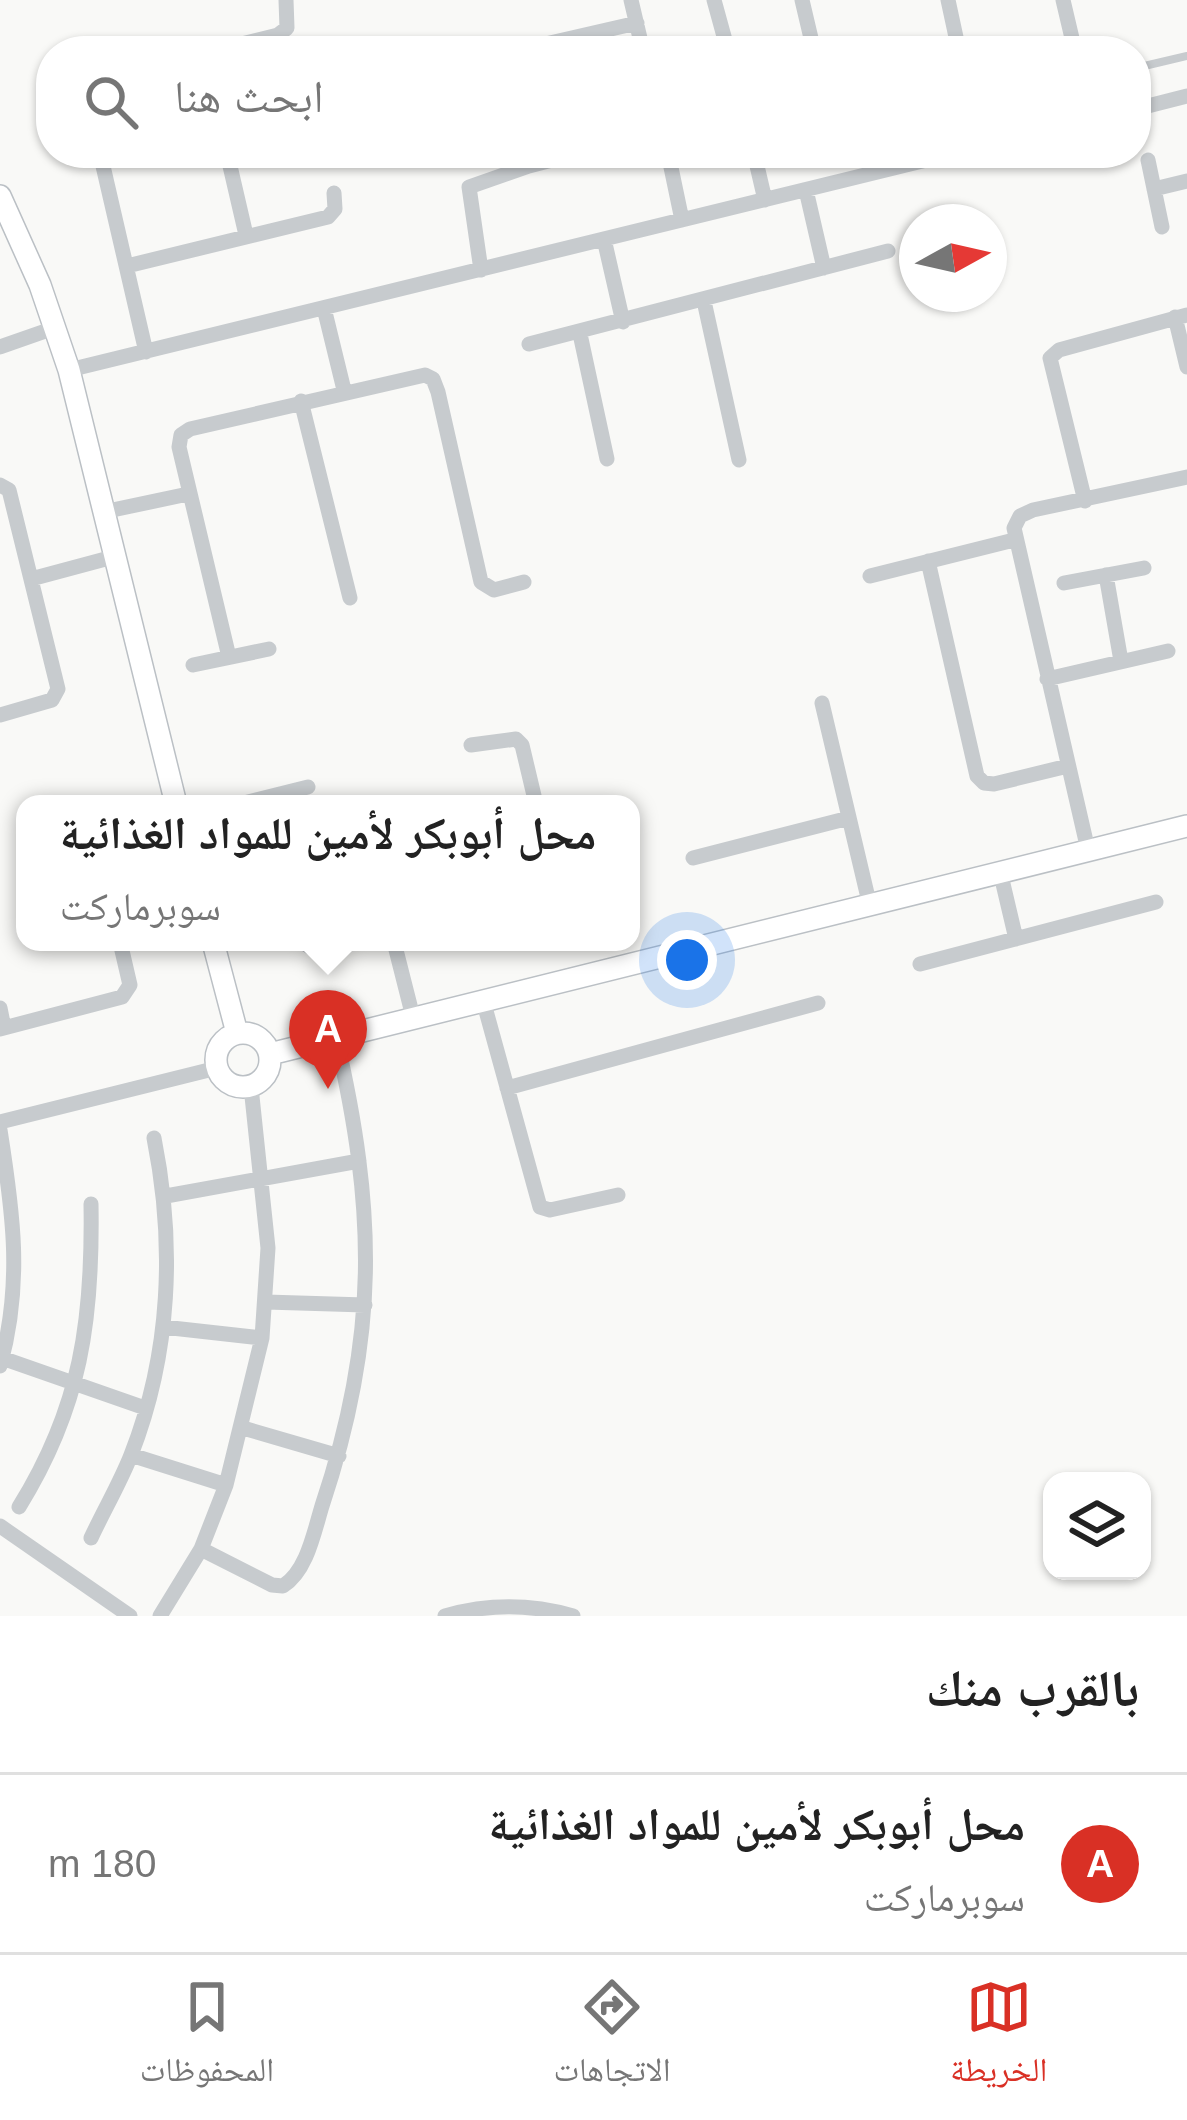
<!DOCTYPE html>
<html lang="ar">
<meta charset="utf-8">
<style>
:root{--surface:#fff;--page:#f2f2f2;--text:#222;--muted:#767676;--line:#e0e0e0;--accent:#d93025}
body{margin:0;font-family:Arial,"Noto Naskh Arabic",sans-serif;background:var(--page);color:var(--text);direction:rtl}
.controls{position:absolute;right:36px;bottom:36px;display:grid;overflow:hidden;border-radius:24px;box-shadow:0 3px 9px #0004}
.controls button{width:108px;height:108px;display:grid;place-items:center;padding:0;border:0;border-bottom:3px solid var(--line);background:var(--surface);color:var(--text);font:60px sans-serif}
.compass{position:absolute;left:899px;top:204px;width:108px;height:108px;border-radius:50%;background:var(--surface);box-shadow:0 3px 9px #0004;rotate:82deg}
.you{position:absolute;left:687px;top:960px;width:42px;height:42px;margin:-30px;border:9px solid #fff;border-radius:50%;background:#1a73e8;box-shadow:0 0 0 18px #1a73e833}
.badge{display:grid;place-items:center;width:78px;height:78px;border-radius:50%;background:var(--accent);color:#fff;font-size:39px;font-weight:700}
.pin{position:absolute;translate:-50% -99px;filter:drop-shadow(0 3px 6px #0008)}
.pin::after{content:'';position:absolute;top:63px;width:42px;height:36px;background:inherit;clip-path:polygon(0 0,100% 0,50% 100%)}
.popup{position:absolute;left:16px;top:795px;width:624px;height:156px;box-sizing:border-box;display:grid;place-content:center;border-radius:24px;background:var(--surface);filter:drop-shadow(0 3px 9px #0005);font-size:39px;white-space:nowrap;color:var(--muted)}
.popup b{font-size:45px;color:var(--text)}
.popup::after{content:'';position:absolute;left:50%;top:100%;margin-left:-24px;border:24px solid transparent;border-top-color:var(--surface)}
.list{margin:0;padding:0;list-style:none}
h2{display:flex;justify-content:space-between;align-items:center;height:156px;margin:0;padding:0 48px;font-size:51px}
h2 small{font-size:39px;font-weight:400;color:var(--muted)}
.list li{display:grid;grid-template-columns:78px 1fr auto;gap:36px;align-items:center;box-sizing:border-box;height:180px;padding:0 48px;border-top:3px solid var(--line)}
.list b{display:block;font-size:45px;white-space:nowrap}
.list p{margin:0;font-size:39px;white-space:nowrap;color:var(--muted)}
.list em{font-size:39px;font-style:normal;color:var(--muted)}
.icon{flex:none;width:66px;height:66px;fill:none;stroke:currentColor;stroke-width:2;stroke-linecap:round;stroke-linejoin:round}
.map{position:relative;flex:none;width:1187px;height:1616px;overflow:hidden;direction:ltr}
.search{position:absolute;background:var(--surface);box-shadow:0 3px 9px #0004;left:36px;right:36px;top:36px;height:132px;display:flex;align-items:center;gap:30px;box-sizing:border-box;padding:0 42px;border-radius:48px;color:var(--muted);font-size:45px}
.sheet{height:336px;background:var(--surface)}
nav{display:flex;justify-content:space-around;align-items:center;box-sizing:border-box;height:168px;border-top:3px solid var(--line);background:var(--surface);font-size:33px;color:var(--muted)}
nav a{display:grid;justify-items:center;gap:6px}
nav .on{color:var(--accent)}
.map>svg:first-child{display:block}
</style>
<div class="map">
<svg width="1187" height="1616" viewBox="0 0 1187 1616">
<rect width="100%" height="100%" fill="#f9f9f7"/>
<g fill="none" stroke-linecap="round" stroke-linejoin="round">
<g stroke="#bbc0c5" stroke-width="24">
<path id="secondary" d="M0 196 40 285 69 370 176 804
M213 942 237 1033
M216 1060a27 27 0 1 1 54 0a27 27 0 1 1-54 0Z
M270 1054 1187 826"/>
</g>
<path stroke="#c7cbce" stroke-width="8" d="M1136 75 1140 67 1187 56
M1136 82 1143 107"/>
<path stroke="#c7cbce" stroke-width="15" d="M631 0 643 51
M714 0 728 51
M802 0 814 51
M948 0 959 51
M1063 0 1075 51
M213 51 278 35 287 28 286 0
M515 51 637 23
M1136 109 1187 96
M100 153 146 352
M227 153 246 235
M525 153 529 166 579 153
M668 153 682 220
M754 153 765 200
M1148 160 1162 227
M1154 189 1187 181
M806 190 824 268
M604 239 623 322
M127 266 328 217 335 209 334 193
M481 270 469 187 529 166
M704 301 739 460
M324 308 344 390
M1175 317 1187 367
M580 334 607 459
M529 344 888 251
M0 347 57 327
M69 370 955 153
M301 401 350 598
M0 485 9 490 58 689 52 700 0 715
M1085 501 1050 358 1059 350 1187 315
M103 512 188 494
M928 561 977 776 984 783 994 784 1068 766
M1106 575 1121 661
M870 576 1014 540
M31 579 113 557
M1064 583 1144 568
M229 657 179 447 181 435 190 429 425 375 433 379 438 392 481 582 494 590 524 582
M193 665 269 649
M1047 679 1168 651
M822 703 869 902
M471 745 516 739 522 745 536 804
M240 804 308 787
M1088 850 1014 528 1020 516 1033 510 1187 477
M693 858 849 818
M1000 871 1016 939
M302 942 315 950 353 942
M394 942 413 1017
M920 964 1156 902
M483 1000 540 1207 550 1210 618 1195
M0 1008 4 1028
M0 1029 122 997 130 985 120 942
M507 1088 818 1003
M0 1122 217 1068
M0 1130C13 1212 23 1284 0 1366
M166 1196 359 1161
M266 1302 365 1305
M163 1327 262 1338
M2 1358 145 1408
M243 1428 339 1456
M131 1455 226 1485
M19 1507C81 1407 93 1320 91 1204
M0 1526 130 1616
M91 1538C104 1510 120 1483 131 1455 171 1353 175 1243 154 1138
M201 1549 272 1585 283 1586C307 1571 314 1532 322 1506 379 1336 376 1210 336 1037
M160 1616 201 1549 226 1485 262 1338 268 1248 251 1087
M445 1616C487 1604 531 1604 573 1616"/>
<use href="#secondary" stroke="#fff" stroke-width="21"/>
</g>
</svg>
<div class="controls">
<button><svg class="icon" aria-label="layers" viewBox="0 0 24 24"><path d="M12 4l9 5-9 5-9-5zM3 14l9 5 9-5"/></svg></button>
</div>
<svg class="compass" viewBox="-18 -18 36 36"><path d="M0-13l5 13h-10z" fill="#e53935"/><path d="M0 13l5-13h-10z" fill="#767676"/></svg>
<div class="you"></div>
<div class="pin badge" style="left:328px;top:1089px">A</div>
<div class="popup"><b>محل أبوبكر لأمين للمواد الغذائية</b>سوبرماركت</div>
<div class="search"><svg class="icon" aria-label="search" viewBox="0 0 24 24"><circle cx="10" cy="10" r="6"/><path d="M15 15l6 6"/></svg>ابحث هنا</div>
</div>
<section class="sheet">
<h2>بالقرب منك<small></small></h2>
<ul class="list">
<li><span class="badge">A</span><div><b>محل أبوبكر لأمين للمواد الغذائية</b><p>سوبرماركت</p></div><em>180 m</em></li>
</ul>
</section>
<nav>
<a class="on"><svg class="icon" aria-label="map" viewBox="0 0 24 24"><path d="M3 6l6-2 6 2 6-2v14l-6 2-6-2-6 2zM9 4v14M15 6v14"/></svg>الخريطة</a>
<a><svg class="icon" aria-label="directions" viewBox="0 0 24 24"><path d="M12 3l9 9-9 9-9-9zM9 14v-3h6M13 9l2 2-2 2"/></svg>الاتجاهات</a>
<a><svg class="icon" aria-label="saved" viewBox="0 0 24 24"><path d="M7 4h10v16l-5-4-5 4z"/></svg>المحفوظات</a>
</nav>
